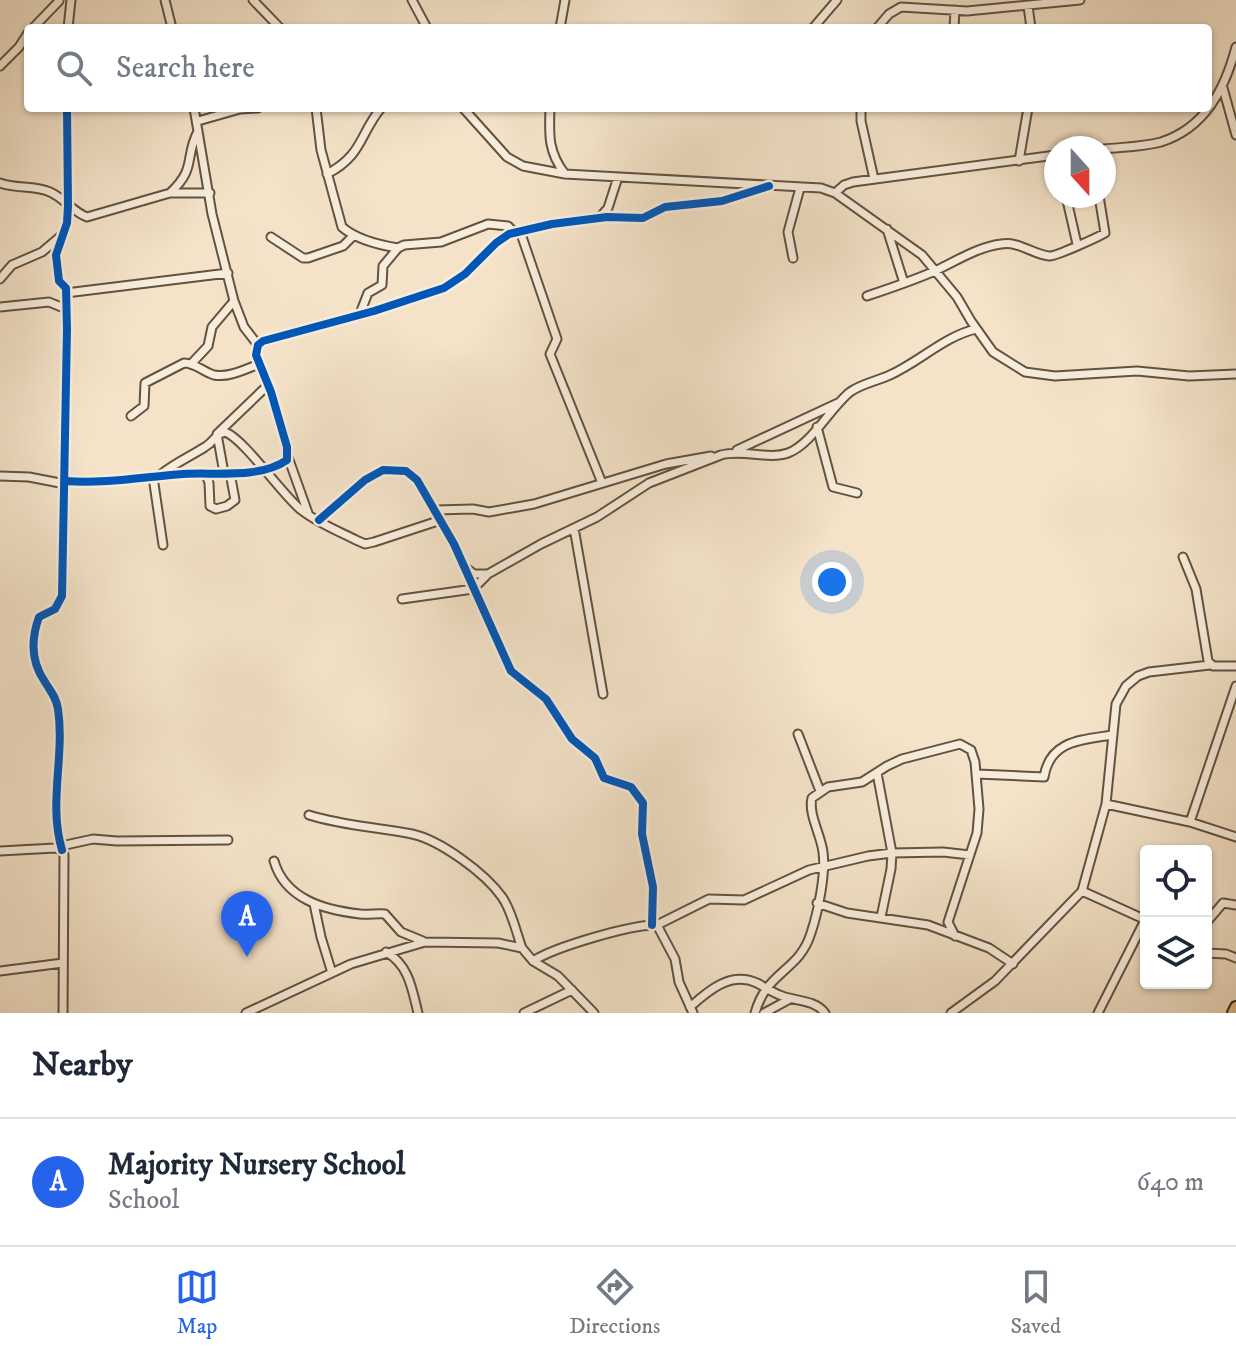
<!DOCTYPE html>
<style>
:root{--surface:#fff;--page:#f6f6f7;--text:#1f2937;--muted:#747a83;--line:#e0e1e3;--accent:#2563eb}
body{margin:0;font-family:"IM FELL DW Pica",serif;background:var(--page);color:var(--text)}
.controls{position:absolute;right:24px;bottom:24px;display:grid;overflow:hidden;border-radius:8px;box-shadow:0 2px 6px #0004}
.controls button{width:72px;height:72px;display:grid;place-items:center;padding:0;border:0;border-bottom:2px solid var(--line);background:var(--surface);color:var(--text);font:40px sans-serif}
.compass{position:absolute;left:1044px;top:136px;width:72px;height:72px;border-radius:50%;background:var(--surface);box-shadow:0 2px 6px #0004;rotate:159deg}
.you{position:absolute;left:832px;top:582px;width:28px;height:28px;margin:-20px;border:6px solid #fff;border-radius:50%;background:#1a73e8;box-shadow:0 0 0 12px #1a73e833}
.badge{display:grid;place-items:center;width:52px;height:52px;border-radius:50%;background:var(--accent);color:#fff;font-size:26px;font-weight:700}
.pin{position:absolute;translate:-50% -66px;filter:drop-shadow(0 2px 4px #0008)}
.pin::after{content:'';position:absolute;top:42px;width:28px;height:24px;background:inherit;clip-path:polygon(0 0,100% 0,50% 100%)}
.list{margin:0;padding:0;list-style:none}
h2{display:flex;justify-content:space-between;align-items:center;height:104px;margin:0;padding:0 32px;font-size:34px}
h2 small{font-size:26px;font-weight:400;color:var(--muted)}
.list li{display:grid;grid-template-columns:52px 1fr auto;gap:24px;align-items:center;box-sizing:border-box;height:128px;padding:0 32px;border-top:2px solid var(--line)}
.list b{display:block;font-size:30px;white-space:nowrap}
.list p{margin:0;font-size:26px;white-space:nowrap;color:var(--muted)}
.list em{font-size:26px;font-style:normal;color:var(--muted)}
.icon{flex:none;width:44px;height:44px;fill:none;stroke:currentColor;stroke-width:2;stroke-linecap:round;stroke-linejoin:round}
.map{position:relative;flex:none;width:1236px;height:1013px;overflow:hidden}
.search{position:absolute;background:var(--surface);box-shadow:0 2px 6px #0004;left:24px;right:24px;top:24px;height:88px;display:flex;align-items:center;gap:20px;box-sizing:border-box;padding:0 28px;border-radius:8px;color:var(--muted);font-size:30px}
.sheet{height:232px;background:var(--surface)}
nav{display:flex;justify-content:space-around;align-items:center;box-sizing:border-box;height:112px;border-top:2px solid var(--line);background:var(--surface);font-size:22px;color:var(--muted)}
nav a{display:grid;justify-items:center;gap:4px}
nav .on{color:var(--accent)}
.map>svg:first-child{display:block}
</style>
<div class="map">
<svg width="1236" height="1013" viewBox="0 0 1236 1013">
<rect width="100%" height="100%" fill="#f4e3c9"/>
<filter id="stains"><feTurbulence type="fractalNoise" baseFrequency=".0025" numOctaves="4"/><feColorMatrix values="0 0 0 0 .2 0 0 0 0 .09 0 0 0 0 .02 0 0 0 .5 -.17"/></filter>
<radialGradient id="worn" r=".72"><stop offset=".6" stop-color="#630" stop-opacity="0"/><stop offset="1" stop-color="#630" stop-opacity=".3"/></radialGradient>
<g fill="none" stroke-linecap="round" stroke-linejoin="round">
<g stroke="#625340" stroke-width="11">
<path id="minor" d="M165 0 172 28
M253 0 280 28
M412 0 427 28
M1028 6 1031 28
M33 28 59 1
M68 28 71 0
M560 28 565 0
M813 28 837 0
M877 28 889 14 901 7 967 11 1080 0
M954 28 955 10
M0 66 19 47 28 33
M1223 88 1236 135
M194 108 212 214 234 301 244 327 258 345
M316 108 321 150 342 227C357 240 379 245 398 248
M463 108 507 157 523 166 565 174 821 188 835 193 922 255 957 297 971 321 993 352 1025 372 1055 376 1137 371 1189 376 1236 374
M550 108C549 135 548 152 565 174
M861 108V121L874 179
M198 121 240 109 258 108
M1104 149C1123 147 1142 147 1161 142 1205 128 1225 89 1236 47
M1019 161 1028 108
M327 174C363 155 359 135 381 108
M0 183C16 189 34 185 50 192 64 198 73 212 87 217L170 193H210
M170 193C197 168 184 158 198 131
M835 193 844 185 853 182 1056 155
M1066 196 1077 244
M600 217 608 208 618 177
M887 229 904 283
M520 231 557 339 550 354 602 483
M271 237 303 258H308L343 246 354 235
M793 258 788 232 800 188
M0 279 12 265 42 252 61 236
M66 293 228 273
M867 296C891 288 915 280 937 270 958 260 978 247 1001 244 1019 241 1032 254 1049 256 1055 257 1098 237 1105 233L1099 196
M0 307 49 302 66 309
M359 316 368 293 382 285 383 266 398 248 404 245 441 242 488 224 508 226 515 233
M192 363 208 346 212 327 234 301
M131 416 144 406 145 383 184 363C196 363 203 372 214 375 228 378 246 369 259 364
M817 427 833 487 857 493
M737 450 838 403
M288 457 308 513
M224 473 217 434 268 385
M206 474 209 483 210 506 216 509 227 506 235 500 230 473
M160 475C175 463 189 457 205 447 214 442 215 434 225 432 243 438 281 493 300 509 316 522 338 531 356 540L365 544 374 542 441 520
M0 476 29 477 65 484
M153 477 163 545
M65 481C105 484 143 477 183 474 215 472 260 479 287 460V447L271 392 256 355 258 345 263 341 374 311 444 288 465 274 496 243 509 234 552 224 607 217 643 218 665 207 722 201 769 186
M435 510 473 509 489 512 534 504 666 464 711 456
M319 520 365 480 383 470 406 471 417 480 454 544 511 671 546 699 572 739 595 758 604 778 631 787 643 803 642 834 653 887 652 925
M574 528 603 694
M1183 557 1196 589 1208 661 1213 666H1236
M465 567 474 574H488L541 544 597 517 649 483 721 455C743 449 768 460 788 453 812 444 830 408 850 392 861 384 877 381 890 375 919 362 945 336 976 329
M402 599 473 589 486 576
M798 734 820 791
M877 773 892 853 891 869 881 917
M977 774 1044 777C1050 740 1082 740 1112 735
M1106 804 1190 822 1236 837
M309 815C344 826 377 827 412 834 440 840 485 873 502 897 512 911 516 932 522 948
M1190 822 1236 686
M61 846 93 839 117 841 228 840
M62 850C48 803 65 756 58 709 56 697 51 692 45 682 31 662 31 639 39 617L55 609 62 596 67 329 66 288 59 281 56 255 67 223 68 206 67 108
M0 851 55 848 62 850 64 855 63 1013
M274 861C285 899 324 910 360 914 369 915 377 913 385 914L401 932 423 941
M1082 891 1146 920
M817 903 847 913 928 925 989 948 1013 964
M314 904 321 937 332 973
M1206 923 1223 903 1236 905
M657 925 709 899 744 900 809 870 868 856 892 853 943 852 970 855
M386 952C409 965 412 989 418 1013
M1206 953 1226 954 1236 958
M533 961C555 947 632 924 657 925L675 959 679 982 693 1013
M0 971 63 963
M690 1007C709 990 731 971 757 983 767 988 774 994 785 997 799 1001 816 1001 825 1013
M246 1013 351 964 425 942 498 943 522 948 533 961 558 976 594 1013
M524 1013 572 990
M755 1013C767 970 799 972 811 933 818 912 826 874 823 852 821 835 808 814 812 798L828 787 862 782 887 766 902 759 960 744 971 750 975 762 979 809 977 833 948 922 955 936
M764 1013 790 999
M951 1013 995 981 1082 891 1106 804 1116 704 1126 686 1138 676 1149 672 1210 665
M1098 1013 1145 920"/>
</g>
<g stroke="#312313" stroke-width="14">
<path id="primary" d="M1233 1013 1236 1007"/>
</g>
<use href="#minor" stroke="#f8eddc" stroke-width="7"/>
<use href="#primary" stroke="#eac284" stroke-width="10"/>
<g stroke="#f8eddc" stroke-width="13">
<path id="cycleway" d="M65 481C105 484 143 477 183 474 215 472 260 479 287 460V447L271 392 256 355 258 345 263 341 374 311 444 288 465 274 496 243 509 234 552 224 607 217 643 218 665 207 722 201 769 186
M319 520 365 480 383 470 406 471 417 480 454 544 511 671 546 699 572 739 595 758 604 778 631 787 643 803 642 834 653 887 652 925
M62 850C48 803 65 756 58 709 56 697 51 692 45 682 31 662 31 639 39 617L55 609 62 596 67 329 66 288 59 281 56 255 67 223 68 206 67 108"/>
</g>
<use href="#cycleway" stroke="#0057b8" stroke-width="8"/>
</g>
<rect width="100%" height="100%" filter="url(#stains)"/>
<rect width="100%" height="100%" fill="url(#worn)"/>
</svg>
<div class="controls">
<button><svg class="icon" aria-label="locate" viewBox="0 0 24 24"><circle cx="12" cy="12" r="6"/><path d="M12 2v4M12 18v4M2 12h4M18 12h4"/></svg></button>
<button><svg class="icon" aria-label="layers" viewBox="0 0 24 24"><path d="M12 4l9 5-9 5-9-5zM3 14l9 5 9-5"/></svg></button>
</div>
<svg class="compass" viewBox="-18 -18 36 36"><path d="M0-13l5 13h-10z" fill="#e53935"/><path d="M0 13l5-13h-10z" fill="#747a83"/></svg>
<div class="you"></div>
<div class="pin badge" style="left:247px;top:957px">A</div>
<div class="search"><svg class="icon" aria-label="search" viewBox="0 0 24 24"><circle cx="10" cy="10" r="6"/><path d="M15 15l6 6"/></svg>Search here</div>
</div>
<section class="sheet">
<h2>Nearby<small></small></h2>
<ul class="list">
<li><span class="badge">A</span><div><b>Majority Nursery School</b><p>School</p></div><em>640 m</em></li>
</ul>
</section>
<nav>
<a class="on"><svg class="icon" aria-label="map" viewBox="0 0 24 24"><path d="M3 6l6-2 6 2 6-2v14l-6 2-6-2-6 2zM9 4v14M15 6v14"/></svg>Map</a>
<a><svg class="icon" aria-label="directions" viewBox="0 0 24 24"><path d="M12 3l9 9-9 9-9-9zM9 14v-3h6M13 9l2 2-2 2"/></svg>Directions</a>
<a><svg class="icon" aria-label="saved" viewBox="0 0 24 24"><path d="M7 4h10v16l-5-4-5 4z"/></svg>Saved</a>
</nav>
